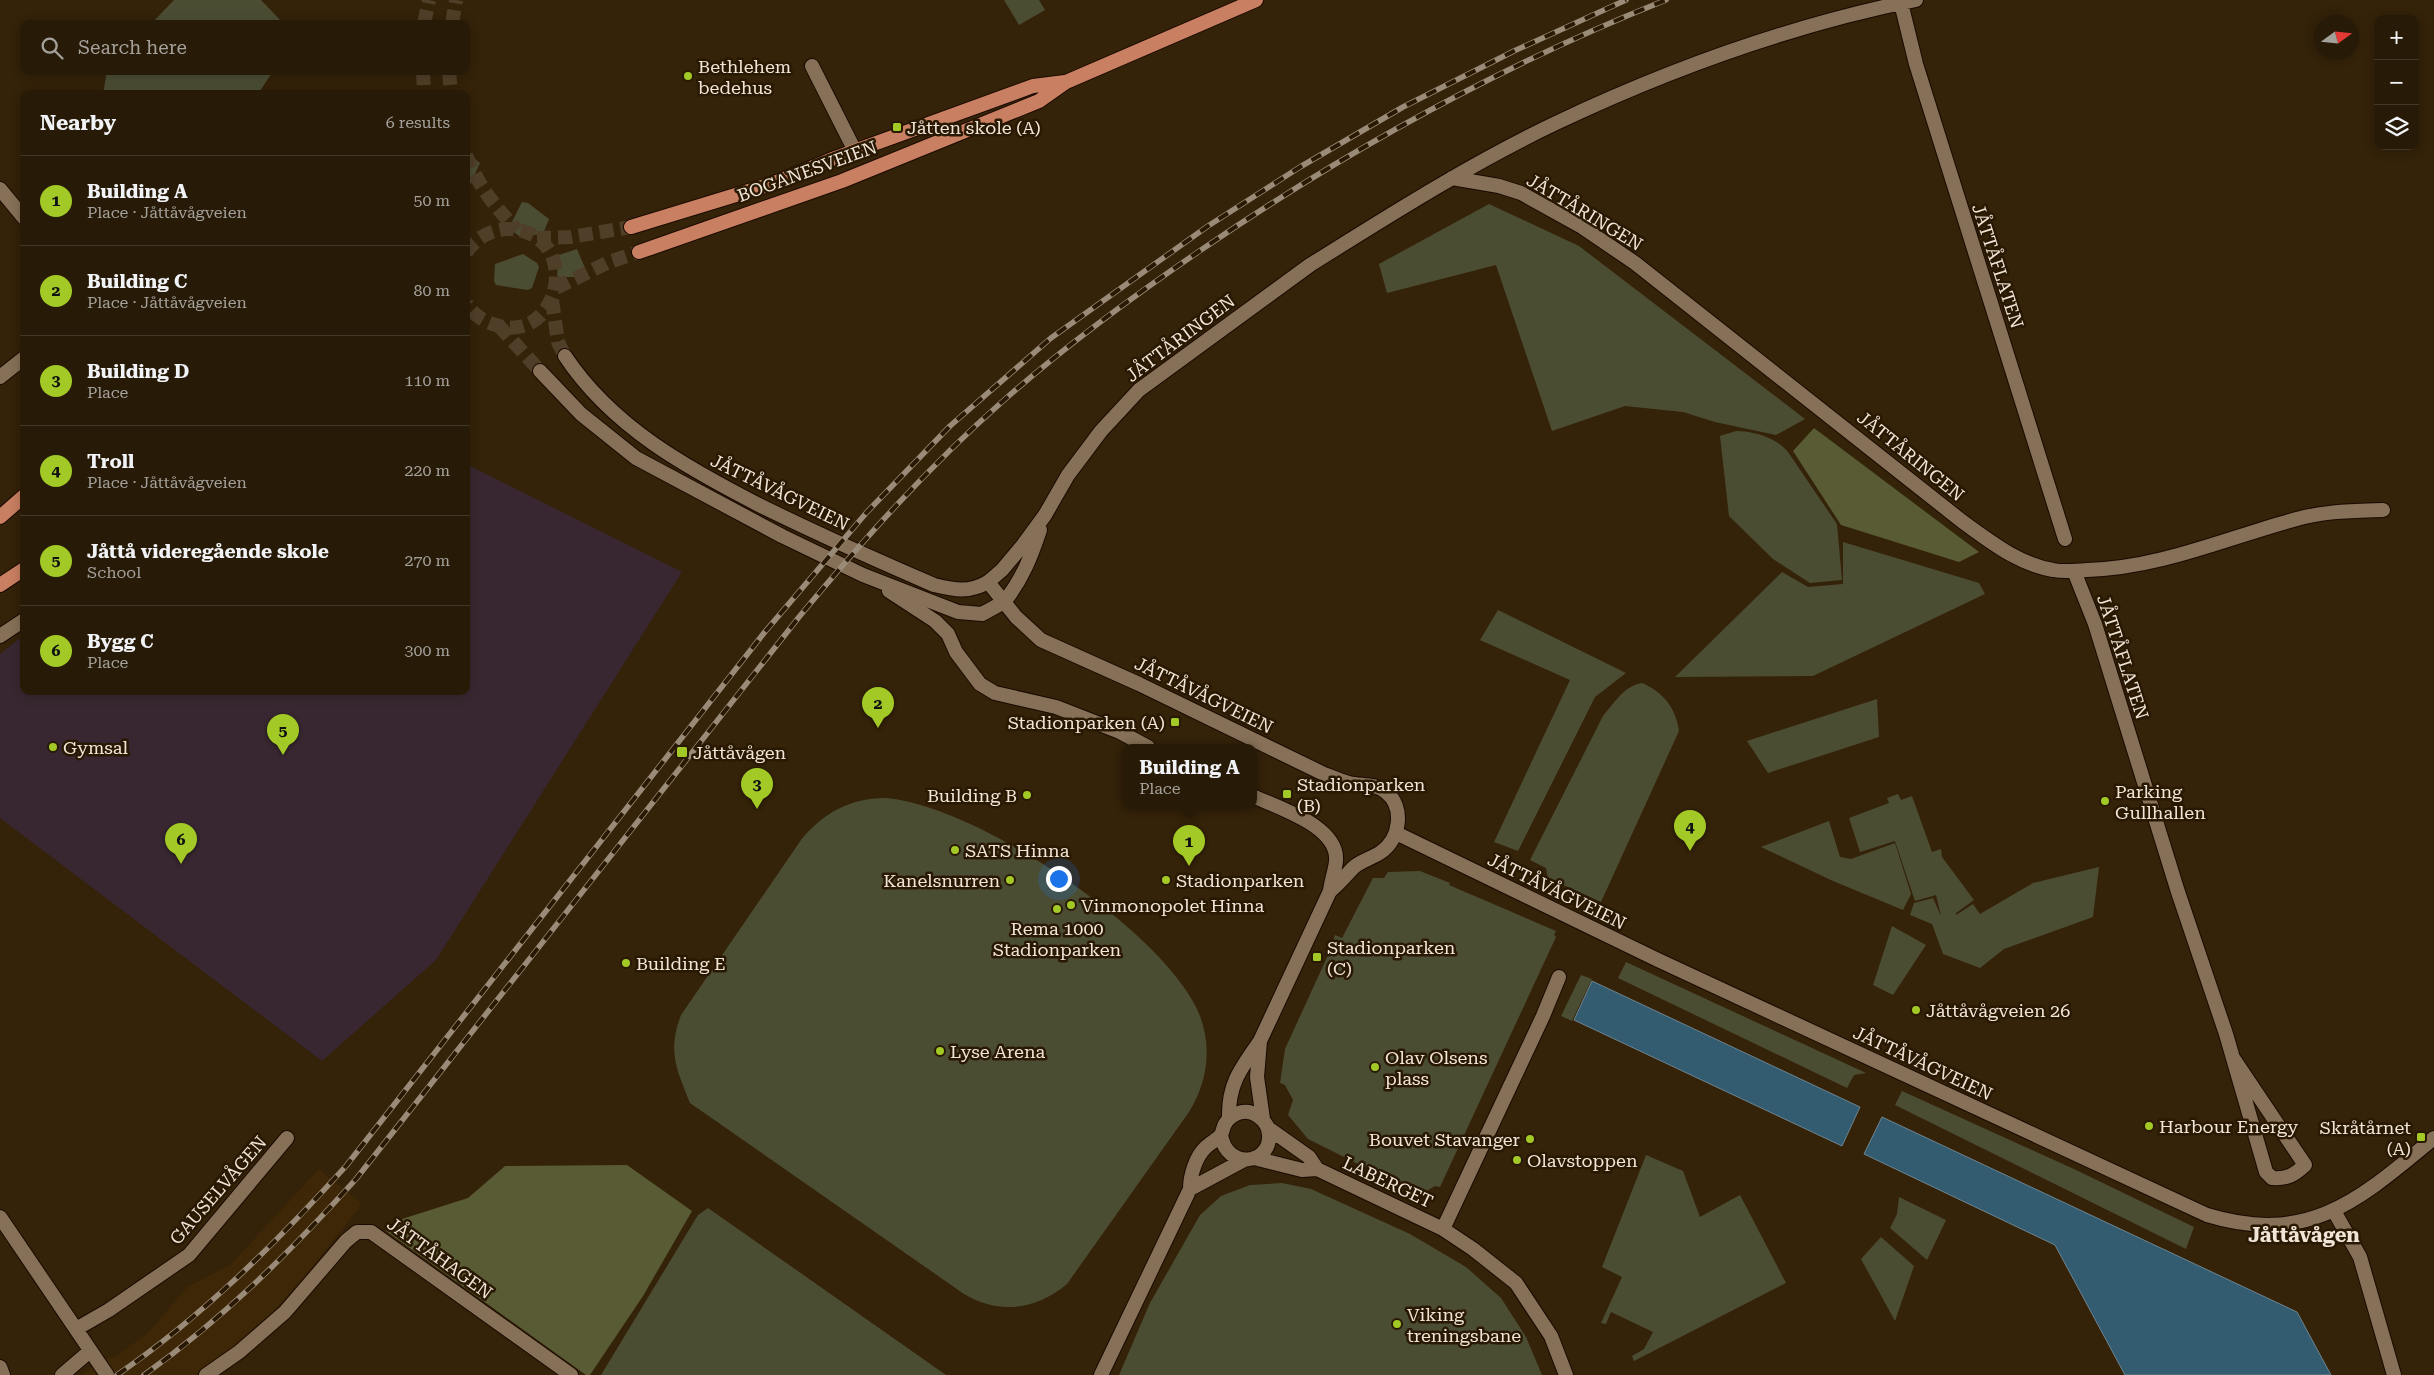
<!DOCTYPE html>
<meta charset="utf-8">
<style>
:root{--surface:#271a07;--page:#332715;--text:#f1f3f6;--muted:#a4a19b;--line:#433828;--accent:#a3c926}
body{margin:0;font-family:"Roboto Serif",serif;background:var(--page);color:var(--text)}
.controls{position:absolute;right:15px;top:15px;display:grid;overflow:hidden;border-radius:10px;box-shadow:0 2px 12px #0003}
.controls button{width:45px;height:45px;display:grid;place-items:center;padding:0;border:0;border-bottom:1px solid var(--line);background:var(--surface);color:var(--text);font:25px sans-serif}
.compass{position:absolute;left:2314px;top:15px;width:45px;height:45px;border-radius:50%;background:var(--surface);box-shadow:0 2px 12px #0003;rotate:75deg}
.you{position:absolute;left:1058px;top:878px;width:18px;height:18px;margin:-12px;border:4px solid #fff;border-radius:50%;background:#1a73e8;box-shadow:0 0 0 8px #1a73e833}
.badge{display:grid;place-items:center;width:32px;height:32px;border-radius:50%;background:var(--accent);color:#111;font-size:16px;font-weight:700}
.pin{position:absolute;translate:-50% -41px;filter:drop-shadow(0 1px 2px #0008)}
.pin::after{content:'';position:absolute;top:26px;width:18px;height:15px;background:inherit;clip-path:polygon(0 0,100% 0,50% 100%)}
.popup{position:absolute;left:1122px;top:744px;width:135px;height:65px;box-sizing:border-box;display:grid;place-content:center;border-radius:10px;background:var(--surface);filter:drop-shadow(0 1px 4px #0005);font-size:16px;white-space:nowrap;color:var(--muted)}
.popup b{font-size:19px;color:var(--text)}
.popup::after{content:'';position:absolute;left:50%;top:100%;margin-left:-10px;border:10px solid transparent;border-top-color:var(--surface)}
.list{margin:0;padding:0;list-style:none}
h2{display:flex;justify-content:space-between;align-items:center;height:65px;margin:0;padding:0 20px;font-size:21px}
h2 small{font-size:16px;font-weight:400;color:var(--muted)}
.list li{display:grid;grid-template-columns:32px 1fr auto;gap:15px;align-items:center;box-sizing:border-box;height:90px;padding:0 20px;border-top:1px solid var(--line)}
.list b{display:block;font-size:19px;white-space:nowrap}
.list p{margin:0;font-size:16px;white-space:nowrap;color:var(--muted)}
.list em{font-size:16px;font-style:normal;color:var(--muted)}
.icon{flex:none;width:28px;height:28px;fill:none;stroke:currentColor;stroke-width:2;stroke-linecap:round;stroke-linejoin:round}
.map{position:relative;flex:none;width:2434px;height:1375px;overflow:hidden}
.search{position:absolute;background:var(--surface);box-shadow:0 2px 12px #0003;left:20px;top:20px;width:450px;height:55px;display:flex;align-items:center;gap:12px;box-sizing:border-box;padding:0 18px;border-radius:10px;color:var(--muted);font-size:19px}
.panel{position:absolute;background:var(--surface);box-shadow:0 2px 12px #0003;left:20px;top:90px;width:450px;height:605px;border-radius:10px}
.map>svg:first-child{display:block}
</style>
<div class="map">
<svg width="2434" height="1375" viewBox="0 0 2434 1375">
<rect width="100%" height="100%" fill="#342209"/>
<path fill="#3e2707" d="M319 1169 362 1204 306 1275 274 1311 235 1349 195 1375H81L108 1358 116 1356 148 1333 187 1287 230 1265Z"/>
<path fill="#382730" d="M466 464 682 572 436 960 322 1061 0 818V654L24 635V691H466Z"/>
<path fill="#4b4d33" d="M174 0H261L284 24H151Z
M1004 0H1039L1045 10 1019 25Z
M107 71H273L258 94H103Z
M466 152 480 163 469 187 466 188Z
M522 202 528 203 549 219 543 234 519 236 509 228Z
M1489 204 1579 246 1805 419 1776 435 1715 422 1683 412 1625 406 1552 431 1496 265 1387 293 1379 264Z
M577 249 585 268 575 277H559L557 275 559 255Z
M523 254 537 263 539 267 532 288 528 290 496 285 494 281 495 264Z
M1736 431C1754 431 1777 438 1788 452L1837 524 1842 580 1810 583 1773 559 1729 516 1720 436Z
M1843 542 1979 583 1985 594 1813 676 1675 677 1782 572 1808 587 1843 584Z
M1498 610 1626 673 1595 697 1518 851 1494 842 1570 680 1480 640Z
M1642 683C1663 692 1676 708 1679 731L1601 902 1548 878 1546 868 1530 860 1603 716C1614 703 1624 686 1642 683Z
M1877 699 1879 737 1768 773 1747 741Z
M1898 794 1901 800 1912 796 1932 852 1941 849 1942 857 1974 900 1956 913V915L1973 904 1980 914 2033 883 2099 867 2093 917 2004 949 1980 968 1943 954 1932 924 1910 915 1914 903 1933 898 1941 916 1936 895 1915 901 1895 841 1860 852 1849 818 1889 803 1887 798Z
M884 798C973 803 1157 927 1196 1007 1213 1041 1209 1080 1189 1112L1067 1284C1036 1310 999 1315 964 1294L690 1103C677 1070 667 1052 681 1015L801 840C822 814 850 798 884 798Z
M1829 821 1840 857 1851 859 1895 843 1911 894 1903 910 1833 881 1761 847Z
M1420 871 1450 883 1449 885 1556 931 1554 935 1556 937 1440 1187 1435 1186 1420 1195 1308 1139 1288 1115 1293 1100 1285 1085 1280 1083 1285 1049 1329 953 1335 935 1342 938 1373 878H1384L1388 872Z
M1892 926 1926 945 1893 995 1873 985Z
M1626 962 1866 1073 1854 1075 1847 1088 1618 978Z
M1581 975 1592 979 1572 1021 1561 1016Z
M1902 1091 2076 1170 2194 1227 2186 1249 1895 1105Z
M1646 1155 1683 1171 1700 1217 1740 1195 1786 1283 1634 1361 1632 1356 1644 1349 1653 1332 1611 1312 1606 1324 1601 1323 1622 1277 1602 1267Z
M1282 1183 1311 1189 1410 1234 1466 1267 1501 1298 1526 1337 1542 1375H1119L1150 1303 1200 1215 1221 1196 1250 1185Z
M1899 1197 1946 1220 1927 1260 1890 1228 1897 1214Z
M708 1208 946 1375H601L698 1215Z
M1881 1237 1914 1266 1895 1321 1861 1259Z"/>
<path fill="#585b34" d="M1814 428 1979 552 1959 562 1841 525 1793 451Z
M627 1165 692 1211 643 1296 590 1375H586L386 1231 402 1219 468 1198 505 1166Z"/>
<path fill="#345c71" stroke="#6d8590" d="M1592 981 1860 1107 1842 1146 1574 1020Z
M1882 1117 2297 1312 2331 1375H2125L2055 1245 1864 1154Z"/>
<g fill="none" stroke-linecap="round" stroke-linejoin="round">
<path stroke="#503f28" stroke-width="14" stroke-dasharray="14 7" stroke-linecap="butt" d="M552 300 558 342 565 356
M499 326 540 371"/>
<path stroke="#503f28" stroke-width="14" stroke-dasharray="14 7" stroke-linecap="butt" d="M424 24 429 0
M452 24 456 0
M423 71 424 94
M449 71 451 94
M466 155C478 185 495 207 517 230
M537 238 571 237 631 227
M466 253C475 238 493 228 511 229 584 235 560 346 496 325 484 322 472 314 466 303
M556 288 609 262 639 252"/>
<g stroke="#1b0a00" stroke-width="16">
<path id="minor" d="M1901 3 1916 64 2065 539
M812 66 855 151
M1452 178 1499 186 1521 193 1582 227 1635 263 1963 522C1991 542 2018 564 2053 570 2063 572 2076 571 2087 570 2159 568 2224 539 2293 520 2323 511 2352 511 2383 510
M0 189 24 218
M0 377 24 358
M2074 571 2095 624 2178 892 2226 1034 2266 1172 2272 1178C2288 1179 2294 1175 2305 1165L2233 1058
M988 582 1002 570 1023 545 1045 515 1068 475 1101 431 1139 390 1310 265C1390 215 1470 164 1556 123 1670 69 1792 25 1916 0
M1004 602C1022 580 1031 557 1040 530
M0 636 24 620
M1260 1041 1257 1077 1263 1119
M1229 1118C1228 1084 1241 1068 1260 1041L1330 891
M1268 1128 1309 1157 1317 1169
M1254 1158 1302 1170 1317 1169 1443 1229 1473 1249 1516 1283 1551 1336 1566 1375
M1190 1189 1244 1160
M2334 1211 2360 1257 2394 1375
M0 1217 107 1375
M1443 1229 1543 1016 1559 977
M76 1329 109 1310 189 1255 287 1138
M0 1367 3 1375
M62 1375 90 1351
M206 1375 239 1352 285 1312 346 1241 357 1232H371L571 1375
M1101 1375 1190 1189C1190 1175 1196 1156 1206 1147 1210 1143 1218 1139 1221 1135 1223 1131 1223 1127 1225 1124 1232 1112 1247 1108 1258 1116 1265 1121 1269 1127 1269 1135 1271 1164 1227 1171 1221 1135"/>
</g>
<g stroke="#1b0a00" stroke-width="16">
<path id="tertiary" d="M565 356C612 427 687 468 761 506 818 534 876 560 934 585 955 590 969 593 988 582L1016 617 1041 640 1139 684 1324 774C1332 777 1341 781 1349 783 1362 786 1375 783 1386 792 1405 807 1400 839 1381 852 1373 858 1362 860 1354 867 1346 875 1339 884 1330 891
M540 371 581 414 636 458 782 536 863 575 958 612 982 614 1004 602
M889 591 935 621 948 634 956 652 980 684 995 693 1056 707 1120 732 1148 747
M1253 796C1278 808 1339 826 1336 861 1335 871 1331 881 1330 891
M1396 833 1658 960 2207 1215C2309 1246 2359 1200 2434 1138"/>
</g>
<g stroke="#1b0a00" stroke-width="16">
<path id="primary" d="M631 227 772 184 835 158 1033 86 1065 82
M639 252 842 181 1039 101 1066 82 1256 0
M0 517 24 496
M0 585 24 569"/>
</g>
<use href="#minor" stroke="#867057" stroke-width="14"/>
<use href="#tertiary" stroke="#867057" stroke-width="14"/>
<use href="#primary" stroke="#c97f61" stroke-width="14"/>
<g stroke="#9a8b78" stroke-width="5.5">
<path id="rail" d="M117 1375C203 1316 276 1243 346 1166L764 633 867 512 950 426 1051 338 1208 226 1300 167 1403 107 1514 51 1626 0
M144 1375C223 1319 291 1251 356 1179L799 617C863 540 928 467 1003 401 1065 346 1132 297 1201 250 1346 151 1502 65 1666 0"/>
</g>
<use href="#rail" stroke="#291802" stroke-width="4" stroke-dasharray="11" stroke-linecap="butt"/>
</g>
<g fill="#a3c926" stroke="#291802" stroke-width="2">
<circle cx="688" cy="76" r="5"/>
<rect x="892" y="122" width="10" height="10" rx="2.5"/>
<rect x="1170" y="717" width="10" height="10" rx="2.5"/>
<circle cx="53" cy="747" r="5"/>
<rect x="676" y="746" width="12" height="12" rx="2.5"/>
<rect x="1282" y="789" width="10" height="10" rx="2.5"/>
<circle cx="1027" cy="795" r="5"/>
<circle cx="2105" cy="801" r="5"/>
<circle cx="955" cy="850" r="5"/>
<circle cx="1010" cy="880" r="5"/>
<circle cx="1166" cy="880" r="5"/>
<circle cx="1071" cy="905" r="5"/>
<circle cx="1057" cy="909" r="5"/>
<rect x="1312" y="952" width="10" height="10" rx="2.5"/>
<circle cx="626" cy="963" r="5"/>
<circle cx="1916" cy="1010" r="5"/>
<circle cx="940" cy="1051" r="5"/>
<circle cx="1375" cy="1067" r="5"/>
<circle cx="2149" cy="1126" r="5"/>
<rect x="2416" y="1132" width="10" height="10" rx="2.5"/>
<circle cx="1530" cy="1139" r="5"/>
<circle cx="1517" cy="1160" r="5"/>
<circle cx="1397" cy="1324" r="5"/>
</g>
<g text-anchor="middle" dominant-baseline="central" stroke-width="5" stroke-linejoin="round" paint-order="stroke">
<g font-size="18" fill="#f1e5d7" stroke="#291802" text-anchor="start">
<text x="698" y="66">Bethlehem<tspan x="698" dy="21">bedehus</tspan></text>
<text x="907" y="127">Jåtten skole (A)</text>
<text x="1165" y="722" text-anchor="end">Stadionparken (A)</text>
<text x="63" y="747">Gymsal</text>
<text x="693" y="752">Jåttåvågen</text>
<text x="1297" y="784">Stadionparken<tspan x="1297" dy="21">(B)</tspan></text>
<text x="2115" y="791">Parking<tspan x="2115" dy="21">Gullhallen</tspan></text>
<text x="1017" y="795" text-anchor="end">Building B</text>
<text x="965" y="850">SATS Hinna</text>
<text x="1000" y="880" text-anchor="end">Kanelsnurren</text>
<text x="1176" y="880">Stadionparken</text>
<text x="1081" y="905">Vinmonopolet Hinna</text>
<text x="1057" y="928" text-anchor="middle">Rema 1000<tspan x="1057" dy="21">Stadionparken</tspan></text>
<text x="1327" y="947">Stadionparken<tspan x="1327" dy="21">(C)</tspan></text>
<text x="636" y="963">Building E</text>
<text x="1926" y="1010">Jåttåvågveien 26</text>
<text x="950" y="1051">Lyse Arena</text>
<text x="1385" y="1057">Olav Olsens<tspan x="1385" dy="21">plass</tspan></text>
<text x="2159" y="1126">Harbour Energy</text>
<text x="2411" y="1127" text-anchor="end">Skråtårnet<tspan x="2411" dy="21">(A)</tspan></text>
<text x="1520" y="1139" text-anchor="end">Bouvet Stavanger</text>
<text x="1527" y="1160">Olavstoppen</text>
<text x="1407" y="1314">Viking<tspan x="1407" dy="21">treningsbane</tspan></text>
</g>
<g font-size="18" fill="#f1e5d7" stroke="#291802">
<text transform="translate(807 171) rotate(-20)">BOGANESVEIEN</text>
<text transform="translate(1585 212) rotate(31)">JÅTTÅRINGEN</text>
<text transform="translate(1998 266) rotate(72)">JÅTTÅFLATEN</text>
<text transform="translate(1180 338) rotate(-37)">JÅTTÅRINGEN</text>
<text transform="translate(1911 456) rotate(39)">JÅTTÅRINGEN</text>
<text transform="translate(780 492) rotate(26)">JÅTTÅVÅGVEIEN</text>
<text transform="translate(2123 657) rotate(72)">JÅTTÅFLATEN</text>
<text transform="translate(1204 695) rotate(26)">JÅTTÅVÅGVEIEN</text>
<text transform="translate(1557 891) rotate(26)">JÅTTÅVÅGVEIEN</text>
<text transform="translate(1923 1063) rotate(25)">JÅTTÅVÅGVEIEN</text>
<text transform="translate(1388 1182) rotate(25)">LABERGET</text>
<text transform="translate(218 1190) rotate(-49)">GAUSELVÅGEN</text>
<text transform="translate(440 1258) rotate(36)">JÅTTÅHAGEN</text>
</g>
<g font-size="20" font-weight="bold" fill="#f1e5d7" stroke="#291802">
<text x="2304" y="1235">Jåttåvågen</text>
</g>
</g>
</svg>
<div class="controls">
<button>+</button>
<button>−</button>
<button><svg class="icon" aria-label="layers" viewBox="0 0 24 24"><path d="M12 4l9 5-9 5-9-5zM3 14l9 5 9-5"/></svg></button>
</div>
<svg class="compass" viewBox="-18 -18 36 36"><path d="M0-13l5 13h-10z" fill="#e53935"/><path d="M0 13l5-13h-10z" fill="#a4a19b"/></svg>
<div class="you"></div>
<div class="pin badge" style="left:1189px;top:866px">1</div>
<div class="popup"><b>Building A</b>Place</div>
<div class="pin badge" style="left:878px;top:728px">2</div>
<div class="pin badge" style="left:757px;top:809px">3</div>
<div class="pin badge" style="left:1690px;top:851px">4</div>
<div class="pin badge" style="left:283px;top:755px">5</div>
<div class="pin badge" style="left:181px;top:864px">6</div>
<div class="search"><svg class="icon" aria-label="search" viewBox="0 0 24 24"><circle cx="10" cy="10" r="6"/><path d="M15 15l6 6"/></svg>Search here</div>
<section class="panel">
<h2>Nearby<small>6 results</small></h2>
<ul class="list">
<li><span class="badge">1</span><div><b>Building A</b><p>Place · Jåttåvågveien</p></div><em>50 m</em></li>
<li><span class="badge">2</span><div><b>Building C</b><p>Place · Jåttåvågveien</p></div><em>80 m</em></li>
<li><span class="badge">3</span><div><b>Building D</b><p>Place</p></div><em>110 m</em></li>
<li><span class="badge">4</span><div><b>Troll</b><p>Place · Jåttåvågveien</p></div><em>220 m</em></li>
<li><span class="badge">5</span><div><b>Jåttå videregående skole</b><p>School</p></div><em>270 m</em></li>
<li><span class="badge">6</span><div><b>Bygg C</b><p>Place</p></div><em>300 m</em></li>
</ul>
</section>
</div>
